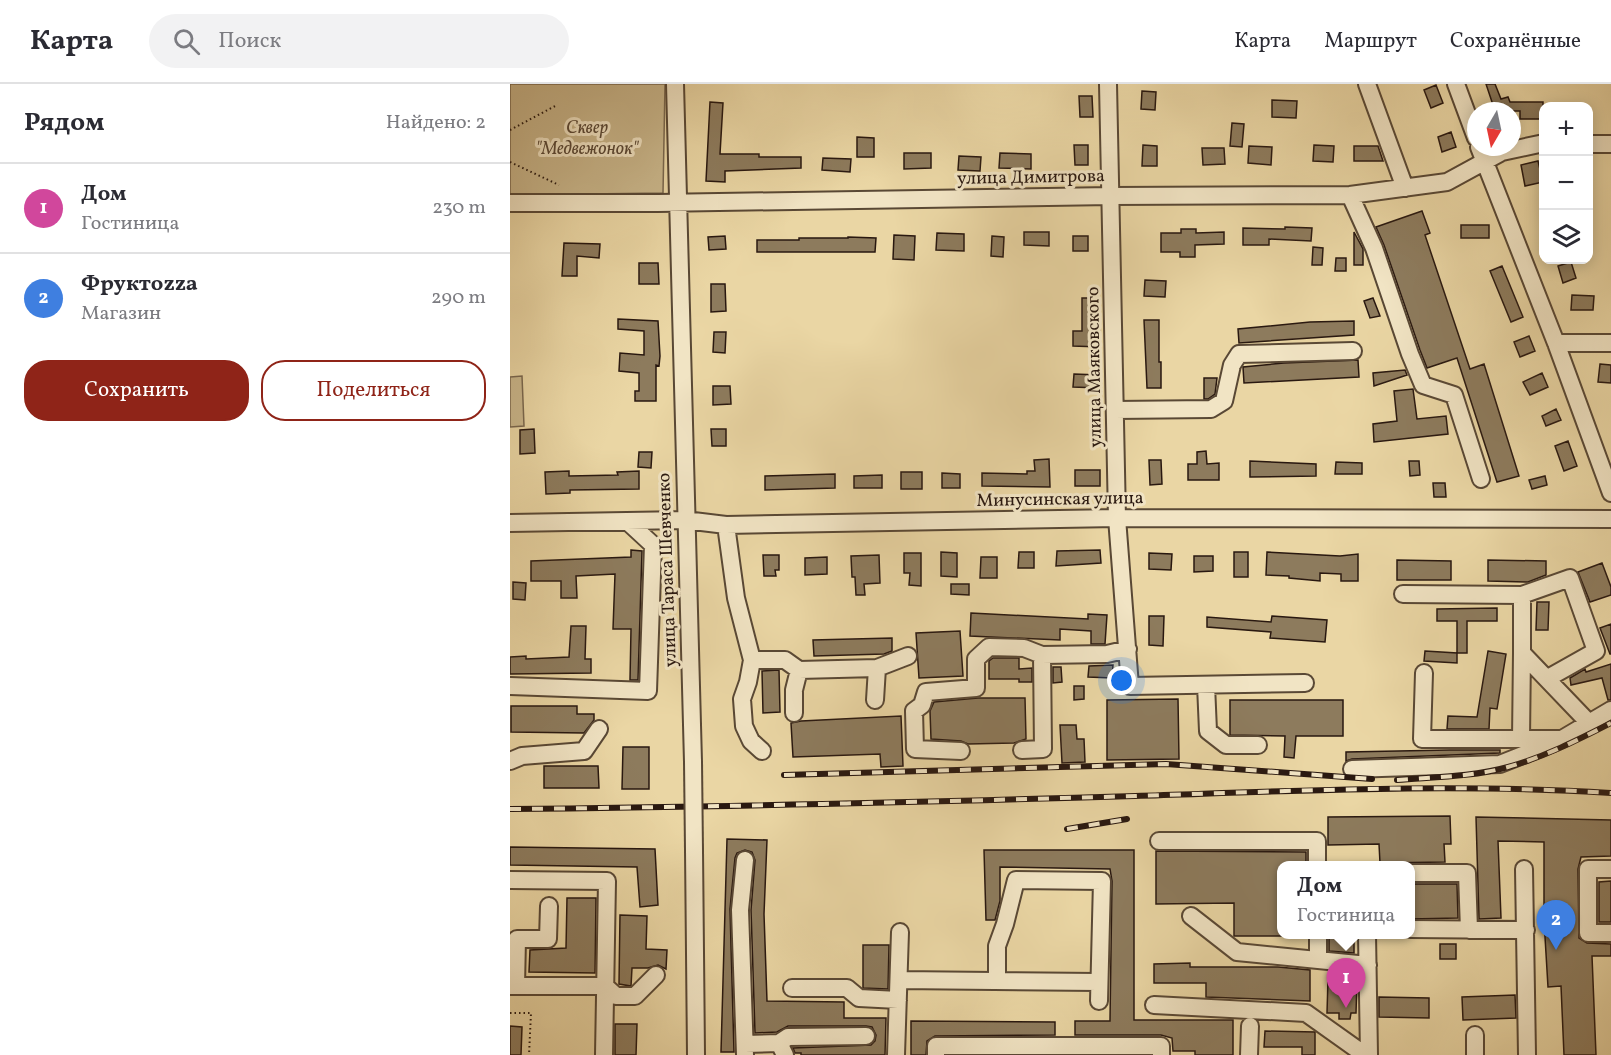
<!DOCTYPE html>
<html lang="ru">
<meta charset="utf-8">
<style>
:root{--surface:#fff;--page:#f2f2f3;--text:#2b2b33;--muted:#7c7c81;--line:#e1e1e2;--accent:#8f2418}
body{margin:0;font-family:Vollkorn,serif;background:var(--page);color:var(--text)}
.controls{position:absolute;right:18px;top:18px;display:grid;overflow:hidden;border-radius:12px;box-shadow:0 3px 15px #0003}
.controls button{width:54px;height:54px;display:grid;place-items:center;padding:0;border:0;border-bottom:2px solid var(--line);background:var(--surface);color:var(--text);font:30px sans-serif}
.compass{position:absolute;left:957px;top:18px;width:54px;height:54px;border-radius:50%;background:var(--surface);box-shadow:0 3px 15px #0003;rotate:189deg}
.you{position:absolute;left:612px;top:597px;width:21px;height:21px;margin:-15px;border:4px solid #fff;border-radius:50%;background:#1a73e8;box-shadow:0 0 0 9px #1a73e833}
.badge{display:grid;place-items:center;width:39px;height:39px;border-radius:50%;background:var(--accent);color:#fff;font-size:20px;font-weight:700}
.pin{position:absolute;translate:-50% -50px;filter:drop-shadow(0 2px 3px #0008)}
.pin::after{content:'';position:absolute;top:32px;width:21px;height:18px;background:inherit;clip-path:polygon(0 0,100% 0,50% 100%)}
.popup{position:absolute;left:767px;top:777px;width:138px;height:78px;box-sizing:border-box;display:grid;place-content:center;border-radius:12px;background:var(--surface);filter:drop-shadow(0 2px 4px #0005);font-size:20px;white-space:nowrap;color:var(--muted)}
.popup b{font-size:22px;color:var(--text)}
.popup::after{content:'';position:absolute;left:50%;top:100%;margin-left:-12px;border:12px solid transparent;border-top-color:var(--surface)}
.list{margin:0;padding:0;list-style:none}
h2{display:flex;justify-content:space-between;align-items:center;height:78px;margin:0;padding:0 24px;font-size:26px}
h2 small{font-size:20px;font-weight:400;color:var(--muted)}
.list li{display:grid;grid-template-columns:39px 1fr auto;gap:18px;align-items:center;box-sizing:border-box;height:90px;padding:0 24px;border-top:2px solid var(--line)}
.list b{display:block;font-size:22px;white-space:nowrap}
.list p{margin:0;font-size:20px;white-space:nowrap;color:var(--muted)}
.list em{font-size:20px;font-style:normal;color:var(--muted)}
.actions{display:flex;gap:12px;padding:18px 24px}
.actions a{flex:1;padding:14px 0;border:2px solid var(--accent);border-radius:24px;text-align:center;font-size:21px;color:var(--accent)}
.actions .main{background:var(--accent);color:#fff}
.icon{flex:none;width:33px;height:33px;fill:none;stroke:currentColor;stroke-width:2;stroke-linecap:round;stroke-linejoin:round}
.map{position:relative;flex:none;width:1101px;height:971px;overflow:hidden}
header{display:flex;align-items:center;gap:36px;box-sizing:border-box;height:84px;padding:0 30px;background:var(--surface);border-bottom:2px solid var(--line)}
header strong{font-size:28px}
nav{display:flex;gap:33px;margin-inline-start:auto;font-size:21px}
.search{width:420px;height:54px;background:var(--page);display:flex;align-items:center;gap:15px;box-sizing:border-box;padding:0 21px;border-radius:33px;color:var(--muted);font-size:22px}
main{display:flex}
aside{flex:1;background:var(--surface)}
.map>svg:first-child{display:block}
</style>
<header>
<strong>Карта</strong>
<div class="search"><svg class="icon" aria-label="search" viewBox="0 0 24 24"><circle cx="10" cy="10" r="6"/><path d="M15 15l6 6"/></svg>Поиск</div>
<nav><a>Карта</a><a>Маршрут</a><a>Сохранённые</a></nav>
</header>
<main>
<aside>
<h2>Рядом<small>Найдено: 2</small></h2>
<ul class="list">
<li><span class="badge" style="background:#d1479c">1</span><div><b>Дом</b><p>Гостиница</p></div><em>230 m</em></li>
<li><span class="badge" style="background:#3f7fe0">2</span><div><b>Фруктоzzа</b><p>Магазин</p></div><em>290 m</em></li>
</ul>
<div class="actions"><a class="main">Сохранить</a><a>Поделиться</a></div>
</aside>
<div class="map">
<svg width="1101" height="971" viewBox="0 0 1101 971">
<rect width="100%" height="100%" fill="#ead6a4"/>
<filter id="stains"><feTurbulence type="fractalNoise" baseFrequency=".00333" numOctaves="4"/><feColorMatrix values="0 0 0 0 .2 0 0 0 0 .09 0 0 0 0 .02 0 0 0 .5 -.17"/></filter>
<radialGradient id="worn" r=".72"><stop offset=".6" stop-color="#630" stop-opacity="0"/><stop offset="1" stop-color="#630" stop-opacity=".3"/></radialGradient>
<path fill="#c9b68b" stroke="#79674e" stroke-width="1.5" d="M0 0H155L153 109 0 111Z
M12 292 14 342 0 343V293Z"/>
<path fill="#8d7b5d" stroke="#291810" stroke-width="1.5" d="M976 0H985L991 15 998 13 1000 18H1033V35H1010V27H985Z
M926 1 933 19 921 24 914 6Z
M632 7 646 8 645 26 631 25Z
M569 12H582L583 33H570Z
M762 16 787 17 786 34 762 33Z
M200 18 213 19 210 70H249V73H291V84L215 87V98L196 97Z
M722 39 734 40 732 63 720 62Z
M941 48 946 63 932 68 928 53Z
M347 53 364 54V73H347Z
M564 61H578V81H565Z
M633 61 647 62V82H632Z
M804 61 824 62 823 78 803 77Z
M739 62 762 63 761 81 738 79Z
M844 62H868L873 77H844Z
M692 64H714L715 80 693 81Z
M394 69H421V84L394 85Z
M490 69 521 70V85L489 84Z
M449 72 471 73 470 87 448 86Z
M313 74 341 75 340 88 312 86Z
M1028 77 1033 98 1015 102 1011 81Z
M912 127 920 149 915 151 960 285 974 280 1009 392 987 398 947 274 917 284 910 266 874 161 866 143Z
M951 141H979V154H951Z
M775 143 802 144 801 157 759 155V161H733V144L775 145Z
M671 145H686V149L714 148V160L685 161V173H670V168H651V149H671Z
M514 148H539V162L514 161Z
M844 148 853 165V181H844Z
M427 149 454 150V167L426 166Z
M384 151 405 152 404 176 383 175Z
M215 152 216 165 199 166 198 153Z
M482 152 494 153 493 173 481 172Z
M563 152H578V167H563Z
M338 153 366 154 365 168H247V156H289V154H338Z
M54 159 90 160 89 174 67 172V192H52Z
M803 163 813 164 812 181H802Z
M826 174H836V187H825Z
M1061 178 1066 194 1053 199 1048 182Z
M129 179H148L149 200H129Z
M992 182 1013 233 1001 238 980 187Z
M635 196 656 197 655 213 634 212Z
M201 200H215L216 227 201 228Z
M1062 211 1084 212 1083 226H1061Z
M572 214H589L590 263 563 262V247H572Z
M863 214 870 232 860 234 854 217Z
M108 235 148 237 150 272 149 282 146 281V317H125V307H129V289L109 287 110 269 134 271V247L108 245Z
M634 236H649V278H651V304H637Z
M844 237V251L729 259 728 245 800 238Z
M204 248H216L215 269 203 268Z
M1019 252 1025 267 1010 273 1004 258Z
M848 276 849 293 734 299 733 283 774 279Z
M1090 280 1101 281V299L1088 298Z
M895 286 897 291 864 302 863 289Z
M1032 289 1038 303 1020 311 1013 298Z
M564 290 589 291V304L563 303Z
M694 294H707L705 310 698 315H694Z
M203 302H220L221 320 203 321Z
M903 305 907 335 936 332 938 350 864 358 863 340 887 337 884 307Z
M1046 325 1051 336 1036 342 1032 332Z
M24 345 25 369 10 370V346Z
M201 345H216V362H202Z
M1058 357 1067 382 1054 387 1045 362Z
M696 367 697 380 709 379V396H678V380H687V368Z
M129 368H142L141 384 128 383Z
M539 375 540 403 472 402V389L517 390V387H525L524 376Z
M639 376H651L652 400 640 401Z
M740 377 806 380V392L740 393Z
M899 377H909L910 391 900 392Z
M826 378 852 379V390H825Z
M565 386H590V402H565Z
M59 387V392L108 391 107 388 129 387V405L60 406V409L36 410 35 388Z
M391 388H412V405H391Z
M432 389 450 390V404H432Z
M325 390V404L255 406V392Z
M372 391V404H344V392Z
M1035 392 1037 401 1022 405 1019 396Z
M923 399H935L936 413H924Z
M121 466 132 467 128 596H120L121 545H103L105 490 66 492 67 514H51V497H21V477L121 473Z
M590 466 591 479 546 482 547 467Z
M431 468 447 469V493L431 492Z
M509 468H524V484H508Z
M724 468H738V493H724Z
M757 468 830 472 848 470V497H831V490L810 489V497L779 494V492L756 491Z
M394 469H411V502L399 501 400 489H394Z
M639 469 662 470 661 486 639 485Z
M253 471H269V486H265L266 492H254Z
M369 471 370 499 354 500 355 511H346L345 493H342L341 472Z
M684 472H703V487L684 488Z
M317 473V490L295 491V474Z
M471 473H487V494H470Z
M887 476 941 477V496H887Z
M978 476 1036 477V491L1018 498 978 497Z
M1092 479 1101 503V511L1080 518 1068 488Z
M3 498 16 499 15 516 3 515Z
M441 500H459V511L441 510Z
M1027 518H1039L1038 546H1026Z
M987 524V537H957V569H947V537H927V525Z
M461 529 578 535V530L597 531 595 560H581V547L550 545V556L460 552Z
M639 532H654L653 562 639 561Z
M762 532 817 536 815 558 760 554 761 548 697 543V533L761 538Z
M1101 540V570H1100L1090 544Z
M61 542H76L75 575H81V589L0 590V573L16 572V575L59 573Z
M450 547 453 592 409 594 406 549Z
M382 554V567L374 570 304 572 303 556Z
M915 567 947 569V579L914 577Z
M978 567 996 570 987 625 980 624 979 645H937L938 632 967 633Z
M483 574H509V585L522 584V598H509V595H479V577Z
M1101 580V616H1098L1092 594 1061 601 1060 594 1075 585 1076 588Z
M603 581 602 594 578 593 579 582Z
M543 583H551L552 598 543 599Z
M269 586 270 628 253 629 252 587Z
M564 602H574V615L564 616Z
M468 614H515L516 655 504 659 458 660 451 657 421 655 420 627 424 618Z
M668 615 669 675 597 676V616Z
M720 616H833V652H786L784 674 774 673 775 652 720 651Z
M1 622H67V630H84V636L74 649 1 648Z
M391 632 393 682 371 683 370 670 283 673 281 639 291 637Z
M550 641H566L567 655H574L575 678 552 679Z
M113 663H139V705H112Z
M940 666H990V669L842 675 836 677V668Z
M34 682H88L89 704H34Z
M940 732 941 760H934L935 778 870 779 869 760 818 761V733Z
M966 733 1101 736V772L1071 773 1068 785 1069 854 1077 859 1101 860V872H1082L1086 971H1054L1051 902 1038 903 1034 836V758L988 757 991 834 969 835Z
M217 755 257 756 254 830 257 917 334 918V934H376L375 971H291V969H285L283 964 361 961 365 957 366 951 362 943 356 942H278L267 948 245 949 241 826 245 776 242 768 235 766 227 769 225 774 220 825 224 968H211Z
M0 763 145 765 148 821 130 823 127 783 0 781Z
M474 766H624V936H723V971H685V967H663L662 954 651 951H565V937H600L602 797 600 785 490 783V817L485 836H476Z
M646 767 796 768V782H771V852H724V819L646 820Z
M1101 797V838H1089V798Z
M900 800H947L948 834 900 835Z
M57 814H86L85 889 19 888 20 866 56 864Z
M110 831 137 832 136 865 157 866 156 885 148 881 138 884H122L121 902 109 900Z
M819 850H844V869L819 867Z
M930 860H946V875H930Z
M353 861H379L378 905 353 904Z
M680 879V883H768L800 886V917L696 913V899H644V880Z
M818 895 847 896 846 929H841L840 935H829V929H817Z
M1005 911 1006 934 953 936 952 913Z
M869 913 919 914V934L869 933Z
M401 937 545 938V951L425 952 417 957 416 971H401Z
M105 940H127L126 971H105Z
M0 942 12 943 11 971H0Z
M755 947 805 948V971H792V963H754Z"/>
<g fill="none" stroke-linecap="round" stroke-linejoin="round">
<g stroke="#594835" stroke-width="20">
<path id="minor" d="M165 0 183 678
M598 0 607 434 620 602 795 599
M857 0 895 104
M946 0 966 54
M1078 60H1101
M969 63 1046 259 1101 409
M840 111 864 164 900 270 913 301 944 311 971 395
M0 119H148L601 112 840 111 937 98 992 68 1034 59
M1046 259H1101
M605 326 701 325 714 317 722 281 729 270 843 267
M0 439 175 436 216 441 607 434 1101 435
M216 441 226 514 242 576 238 598 232 615 234 642 241 657 252 667
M893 510 1012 511V569L1080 640
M1012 511 1060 494 1086 567 1038 594
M242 576H275L289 586 367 584 398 572
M914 589 912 655H1052L1101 626
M696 601 698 647 716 661H748
M0 602 138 607 143 461 117 437
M365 616 367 584
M284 629V606L289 586
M1011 655 1012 569
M512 666 533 665 532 571
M451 667 405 665 404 627 412 621 416 608 466 604V575L479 563 514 564 532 571 597 570 618 565
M0 677 12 672 74 667 89 645
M842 685 990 680 1043 659
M649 757H807V782
M184 766 186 971
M1014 785 1017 971
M1101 785H1078V849H1101
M900 789H957L959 846
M0 796 97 797 94 971
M681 832 727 868 858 881
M900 845 1016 846
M808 850V876
M857 850 859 971
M389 896 588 898
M487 896V862L495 840 506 796 592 797 589 917
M0 902H95L106 912H125L146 891
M6 902 7 855H38L39 822
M282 904H337L349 914 388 916
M644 921 796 929 855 971
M965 951V971
M269 959 278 953 356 952
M235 960 269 959 275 971
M235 971 230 826 235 776
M386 971 390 848
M426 971V962H651V971
M739 971 740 942"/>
</g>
<path stroke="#291810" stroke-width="2" stroke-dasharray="1.5 3" stroke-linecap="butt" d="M0 46 47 21
M0 78 49 101
M0 929H21L19 971"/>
<use href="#minor" stroke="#f1e4c4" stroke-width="16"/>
<g stroke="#291810" stroke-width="6">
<path id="rail" d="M274 691 656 680 862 695
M887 696C924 693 962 693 998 683 1034 673 1068 656 1101 639
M0 725C208 723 417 718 625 712 784 707 942 699 1101 709
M557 745 617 735"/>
</g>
<use href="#rail" stroke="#f1e4c4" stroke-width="4" stroke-dasharray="11" stroke-linecap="butt"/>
<g stroke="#594835" stroke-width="20" stroke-linecap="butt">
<path id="minor-bridge" d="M183 678 184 766"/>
</g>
<use href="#minor-bridge" stroke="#f1e4c4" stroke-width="16"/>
</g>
<g text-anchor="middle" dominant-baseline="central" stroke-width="6" stroke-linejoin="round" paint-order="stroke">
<g font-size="18" font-style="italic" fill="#594735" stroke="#f1e4c4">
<text x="77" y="44">Сквер<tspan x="77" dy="21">"Медвежонок"</tspan></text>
</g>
<g font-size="18" fill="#291810" stroke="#f1e4c4">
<text transform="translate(521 94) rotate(-1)">улица Димитрова</text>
<text transform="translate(585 283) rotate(-91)">улица Маяковского</text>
<text transform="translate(550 416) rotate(-1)">Минусинская улица</text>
<text transform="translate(158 486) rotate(-92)">улица Тараса Шевченко</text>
</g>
</g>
<rect width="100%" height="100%" filter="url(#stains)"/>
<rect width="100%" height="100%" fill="url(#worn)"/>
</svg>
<div class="controls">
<button>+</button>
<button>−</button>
<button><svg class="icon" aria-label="layers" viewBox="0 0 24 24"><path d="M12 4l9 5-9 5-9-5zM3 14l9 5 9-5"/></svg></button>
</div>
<svg class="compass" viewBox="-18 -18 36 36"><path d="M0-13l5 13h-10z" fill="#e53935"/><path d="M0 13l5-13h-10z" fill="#7c7c81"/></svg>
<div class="you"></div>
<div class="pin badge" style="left:836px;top:924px;background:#d1479c">1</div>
<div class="popup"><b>Дом</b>Гостиница</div>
<div class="pin badge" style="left:1046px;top:866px;background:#3f7fe0">2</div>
</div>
</main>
